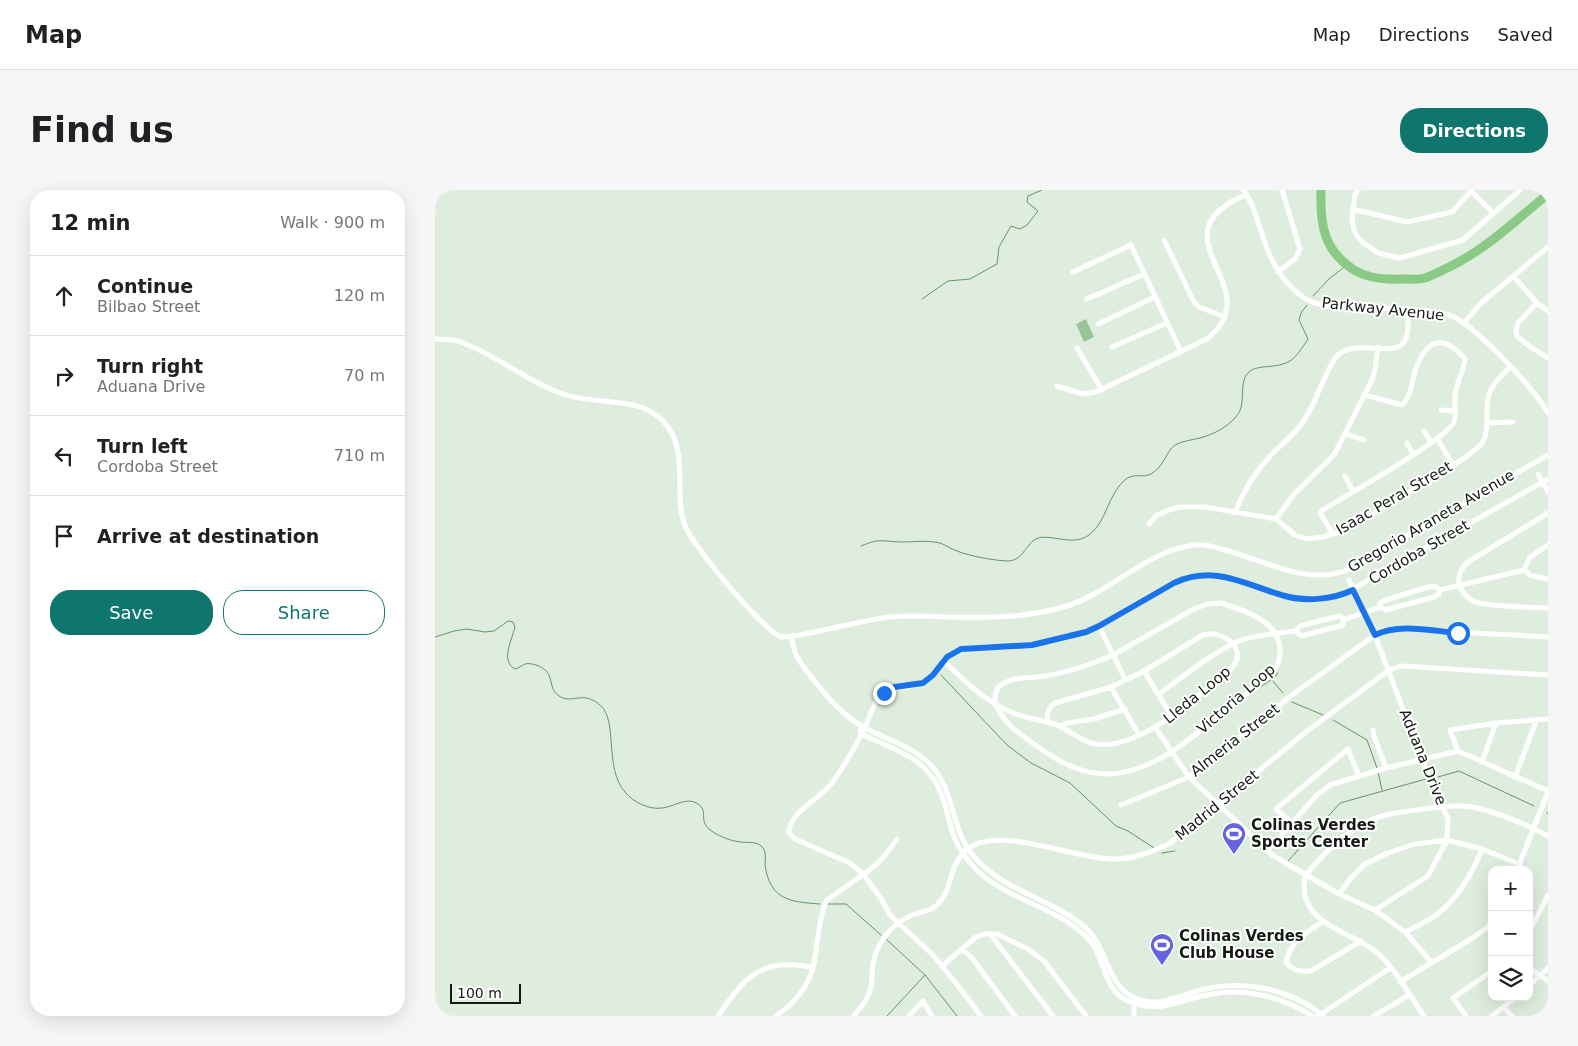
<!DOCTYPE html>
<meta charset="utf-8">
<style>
:root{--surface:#fff;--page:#f6f6f6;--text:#202124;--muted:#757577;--line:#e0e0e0;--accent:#0f766e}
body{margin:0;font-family:"DejaVu Sans",sans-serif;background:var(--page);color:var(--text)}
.controls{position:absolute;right:15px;bottom:15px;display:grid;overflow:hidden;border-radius:10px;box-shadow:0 5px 20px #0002}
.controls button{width:45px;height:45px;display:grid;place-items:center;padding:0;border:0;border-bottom:1px solid var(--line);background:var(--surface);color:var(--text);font:25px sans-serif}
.scale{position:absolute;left:15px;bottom:12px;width:71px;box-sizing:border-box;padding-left:5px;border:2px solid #151a15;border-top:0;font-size:14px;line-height:18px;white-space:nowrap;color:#151a15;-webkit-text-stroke:4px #fff;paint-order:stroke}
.stop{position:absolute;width:15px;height:15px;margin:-11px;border:4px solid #1a73e8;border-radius:50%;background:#fff}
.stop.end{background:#1a73e8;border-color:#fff;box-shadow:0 1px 5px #0008}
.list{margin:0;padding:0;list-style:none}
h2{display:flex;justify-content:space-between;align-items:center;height:65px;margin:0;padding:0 20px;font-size:21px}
h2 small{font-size:16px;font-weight:400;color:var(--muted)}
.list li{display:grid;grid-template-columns:32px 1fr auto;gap:15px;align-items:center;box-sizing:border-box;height:80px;padding:0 20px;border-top:1px solid var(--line)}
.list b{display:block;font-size:19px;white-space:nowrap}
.list p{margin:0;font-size:16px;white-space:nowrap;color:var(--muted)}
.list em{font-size:16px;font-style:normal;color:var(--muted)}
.actions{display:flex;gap:10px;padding:15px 20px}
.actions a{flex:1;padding:11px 0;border:1px solid var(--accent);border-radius:20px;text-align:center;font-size:18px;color:var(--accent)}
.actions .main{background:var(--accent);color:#fff}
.icon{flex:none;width:28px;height:28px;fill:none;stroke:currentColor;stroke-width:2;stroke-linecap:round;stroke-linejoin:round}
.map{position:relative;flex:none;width:1113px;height:826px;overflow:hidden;border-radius:20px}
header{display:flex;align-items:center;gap:30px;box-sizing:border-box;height:70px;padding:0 25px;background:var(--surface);border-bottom:1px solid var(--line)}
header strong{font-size:24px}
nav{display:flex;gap:28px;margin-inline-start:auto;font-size:18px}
.intro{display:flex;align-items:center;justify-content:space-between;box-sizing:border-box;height:120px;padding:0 30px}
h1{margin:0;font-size:35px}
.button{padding:12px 22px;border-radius:20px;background:var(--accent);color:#fff;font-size:18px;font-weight:700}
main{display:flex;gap:30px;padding:0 30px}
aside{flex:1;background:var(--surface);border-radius:20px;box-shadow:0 5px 20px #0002}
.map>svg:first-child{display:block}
</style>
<header>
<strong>Map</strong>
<nav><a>Map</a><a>Directions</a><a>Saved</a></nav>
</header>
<div class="intro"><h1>Find us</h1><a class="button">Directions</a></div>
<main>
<aside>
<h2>12 min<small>Walk · 900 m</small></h2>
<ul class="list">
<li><svg class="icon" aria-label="ahead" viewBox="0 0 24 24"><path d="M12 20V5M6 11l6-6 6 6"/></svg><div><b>Continue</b><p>Bilbao Street</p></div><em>120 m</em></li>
<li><svg class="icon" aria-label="right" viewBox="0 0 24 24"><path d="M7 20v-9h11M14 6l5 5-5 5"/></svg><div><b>Turn right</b><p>Aduana Drive</p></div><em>70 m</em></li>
<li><svg class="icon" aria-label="left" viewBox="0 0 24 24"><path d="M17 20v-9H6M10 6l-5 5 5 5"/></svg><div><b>Turn left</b><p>Cordoba Street</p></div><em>710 m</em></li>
<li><svg class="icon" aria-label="arrive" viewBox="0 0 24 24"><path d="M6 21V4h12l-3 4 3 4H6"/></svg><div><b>Arrive at destination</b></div></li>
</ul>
<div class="actions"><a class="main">Save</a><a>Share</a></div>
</aside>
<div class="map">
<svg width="1113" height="826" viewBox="0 0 1113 826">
<rect width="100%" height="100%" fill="#dfedde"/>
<path fill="#9ac497" d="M651 129 659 147 649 152 641 134Z"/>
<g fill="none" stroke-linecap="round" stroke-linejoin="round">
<path stroke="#689465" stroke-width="1" d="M878 106 894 89 912 75
M487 109 513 91 535 89 562 74 564 57 576 36 585 39 592 35 603 21 592 12 593 6 607 0
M426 356C431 354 436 352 441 351 449 350 458 352 467 352 480 352 492 350 505 353 511 355 516 359 522 361 534 366 561 371 574 371 587 370 590 357 599 350 612 341 637 358 654 345 672 332 673 303 691 289 699 283 709 288 716 284 729 277 731 261 740 255 747 251 757 250 765 248 779 244 791 238 801 227 813 214 802 192 814 182 818 178 823 178 828 177 855 175 858 172 873 149L864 130 866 123 872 115
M0 447 19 441 32 439 50 442 59 441 73 431 78 432 80 437C77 450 65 471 80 479 84 478 86 476 90 474 94 473 98 474 101 475 122 482 111 497 124 506 137 515 148 499 166 516 183 532 169 578 190 602 198 612 214 620 227 618 239 617 252 606 263 614 275 622 261 631 278 642 286 647 296 651 306 652 313 653 322 651 327 657 332 662 330 669 330 675 335 710 355 712 385 714
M506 485 572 555 596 573 635 593 681 636 693 641 719 658
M837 490 848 503
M827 496 839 488 843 483
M857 512 888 525
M898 530 932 550 942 578
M943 582 947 600
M1003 587 1024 581 1099 616
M1112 623H1113
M727 663 740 661
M853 671 905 613 991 589
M393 714H411L446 745
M452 750 490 785 522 826
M452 826 490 785"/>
<path stroke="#8bc987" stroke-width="9" d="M886 0C885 34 888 60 919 80 934 89 950 90 967 89 974 89 983 90 990 88 996 86 1002 83 1008 80 1048 62 1079 32 1113 4"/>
<path stroke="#fff" stroke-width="5" d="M808 0C817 11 820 24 825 38 833 65 844 90 868 107 884 118 905 117 923 118 953 119 985 117 1014 125 1039 133 1099 199 1113 223
M923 0 920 4 917 28 919 40 922 46 927 52 943 63 965 68 1028 50 1085 0
M1035 0 1058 23
M917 19 972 32 1017 22 1037 0
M729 50 759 112 764 117 790 127
M638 82 696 55 746 162
M843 82 861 68 865 59 847 0
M1078 86 1102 113 1113 121
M652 109 709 84
M1102 113 1083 133 1081 141 1082 146 1094 156 1113 168
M1029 133 1046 113 1113 57
M663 134 720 107
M0 149C7 150 16 149 23 151 61 164 92 192 131 205 165 216 210 204 233 237 253 265 239 302 249 333 254 352 329 442 347 447 358 447 369 444 380 442 405 437 430 430 455 427 473 425 492 426 511 427 553 428 595 428 635 415 678 400 713 360 760 355 770 354 780 357 790 360 829 370 868 395 910 381L1113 265
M677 157 732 133
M642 158 667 200
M622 196 648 204 661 202 772 149C782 140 790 132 792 117 796 85 751 49 785 20 794 13 801 8 812 5
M1006 220 1019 221
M1052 233 1078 232
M989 241 996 252
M911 244 929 250
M1002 248 1018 275
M972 253 978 264
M1103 284 1113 302
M910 286 918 301
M800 323C809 299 821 280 839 262 849 252 860 244 868 232 882 212 887 187 901 167 921 145 963 172 971 148 974 140 973 129 973 120
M1113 323 1033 372C1027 377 1023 384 1024 393 1026 400 1031 407 1038 411 1050 417 1097 417 1113 418
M841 329 859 304 899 265 936 192 940 180 943 157
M714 334 722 325 734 320 745 317H770L841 329 860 345 871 349 888 347 908 341C930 328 1043 266 1049 250 1055 236 1050 221 1053 208 1055 195 1067 186 1075 177
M898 344 885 323 886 321C908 307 1011 250 1019 232 1022 225 1019 214 1020 206 1021 192 1029 182 1030 169 1010 145 993 147 981 178 977 189 977 206 967 215L930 205
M1089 380 1095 367 1113 355
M1089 380 1095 385 1113 389
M914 390 940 445 987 570 1013 629 1012 650 993 686 940 720
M786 413C809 420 847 432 845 462 845 468 844 474 839 479 826 494 808 506 793 518 758 547 717 585 669 584 638 583 612 564 588 546 577 539 559 521 560 507 560 504 562 500 563 497 579 485 593 489 611 486 634 482 657 474 678 465L759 419 772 414Z
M945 417V413L948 411 996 396 1001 397 1005 400 1089 380
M904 426 908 428V435L867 446 862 443V439L865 436Z
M909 430 945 417 951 420 999 407 1004 404 1005 400
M664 436 690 489
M357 446C357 464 367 475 378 489 393 508 408 526 430 538 451 549 478 557 495 574 519 599 516 637 536 663 565 701 618 708 652 739 673 759 671 793 698 807 722 820 746 804 770 799 811 790 856 799 888 826
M508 470C529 491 551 512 578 523 591 528 606 530 619 534 632 538 643 549 656 553 701 565 765 504 797 478 814 458 787 439 768 445L709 481 676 497 620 513C613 518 612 523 612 532
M709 481 737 527
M676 497 704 545
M724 504C750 485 775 464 804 451 817 446 847 442 862 441
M625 536 632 533 659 529 690 519
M720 537 754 587 837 665 904 704 940 720 970 742 997 773
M938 540 939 546 951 578
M425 541 427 544C450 556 482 565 497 587 509 603 512 625 518 644 523 659 534 673 546 684 575 710 631 721 655 751 670 769 668 796 689 809 723 826 739 811 772 805 808 797 846 806 877 826
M1023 561 1015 540 1061 533 1113 529
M1047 572 1061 533
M1080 587 1102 529
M686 615 754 587 857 505 940 445 949 440 967 439 1113 447
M857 633 841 619 913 559 924 586
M832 661 882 605 895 595 951 578 1023 561 1113 601
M1082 680 1113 602
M904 704 915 689 930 674 953 663 980 654 1012 650 1047 659 1084 674
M889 731C872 742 855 751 851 772 857 781 866 782 876 781L926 751
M970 742C980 737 992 732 1001 725 1023 709 1037 684 1047 659
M1094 742 1113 705
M555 744 618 826
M527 759 537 768 580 826
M507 776 541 747 550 744H562L593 759 609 771 651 826
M1094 778 1113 791
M965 792 1036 749 1053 737 1057 730
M1094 796 1113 778
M699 814V826
M1069 818 1077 826
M283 826C300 802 315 777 347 775 357 774 368 776 378 777
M341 826C359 814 375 795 379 773 383 752 383 731 391 711 420 688 441 682 462 649
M419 826C426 817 434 808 436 797 438 782 436 770 444 756 452 741 463 730 480 724 486 722 495 721 501 716 518 701 513 676 531 660 563 633 641 670 679 669 699 669 716 662 734 654L871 542 954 480 966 476 1113 485
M474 826 488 811 497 826
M546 826 524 797 497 764 455 725 447 710 429 685 415 673 360 649 354 643C353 623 385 609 397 593 409 576 421 556 430 537 435 527 437 515 445 507 457 494 473 500 487 493 504 486 507 465 526 459 538 455 552 458 564 457 599 455 632 451 664 436 693 419 741 385 774 385 802 385 825 400 852 407 870 411 891 408 909 404L1113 289
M883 826 955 778
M939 826 974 805
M989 826C975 806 959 776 940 761 919 744 880 737 871 709 868 701 869 693 870 686 891 660 918 633 951 625 963 622 976 621 989 619 1007 616 1032 614 1050 620 1071 626 1093 635 1113 646
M1031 826 1018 808 1057 781
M1057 826 1081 807"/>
</g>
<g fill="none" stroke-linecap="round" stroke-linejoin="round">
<path stroke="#1a73e8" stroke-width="6" d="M449 503 460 497 488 493 498 485 512 467 526 459 597 455 651 442 664 436 739 393C781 374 810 395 850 406 871 412 899 409 918 400L940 445C964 433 997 441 1023 443"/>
</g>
<defs>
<g id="stadium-pin" transform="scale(1.25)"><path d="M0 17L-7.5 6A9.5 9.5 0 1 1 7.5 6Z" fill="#6763dd" stroke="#fff"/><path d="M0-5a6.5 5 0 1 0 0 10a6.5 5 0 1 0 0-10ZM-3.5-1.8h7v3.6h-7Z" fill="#fff"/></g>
</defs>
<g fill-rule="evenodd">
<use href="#stadium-pin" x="799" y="644"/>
<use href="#stadium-pin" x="727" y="755"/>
</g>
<g text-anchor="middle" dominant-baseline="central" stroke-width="4" stroke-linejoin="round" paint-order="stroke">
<g font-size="15" fill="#151a15" stroke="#fff">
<text transform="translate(948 119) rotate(6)">Parkway Avenue</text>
<text transform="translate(959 308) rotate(-30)">Isaac Peral Street</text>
<text transform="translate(996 331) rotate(-30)">Gregorio Araneta Avenue</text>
<text transform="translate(984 362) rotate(-30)">Cordoba Street</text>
<text transform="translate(762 505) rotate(-39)">Lleda Loop</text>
<text transform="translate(801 509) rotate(-41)">Victoria Loop</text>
<text transform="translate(800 550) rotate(-38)">Almeria Street</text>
<text transform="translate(988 567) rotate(68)">Aduana Drive</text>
<text transform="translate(782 615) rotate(-39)">Madrid Street</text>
</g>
<g font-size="15" font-weight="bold" fill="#151a15" stroke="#fff" text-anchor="start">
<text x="816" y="635">Colinas Verdes<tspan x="816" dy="17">Sports Center</tspan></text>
<text x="744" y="746">Colinas Verdes<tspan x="744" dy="17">Club House</tspan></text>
</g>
</g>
</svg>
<div class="controls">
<button>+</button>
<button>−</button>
<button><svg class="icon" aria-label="layers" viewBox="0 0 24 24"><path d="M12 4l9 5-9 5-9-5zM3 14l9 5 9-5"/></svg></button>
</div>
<div class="scale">100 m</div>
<div class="stop" style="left:1023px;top:443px"></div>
<div class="stop end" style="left:449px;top:503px"></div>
</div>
</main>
